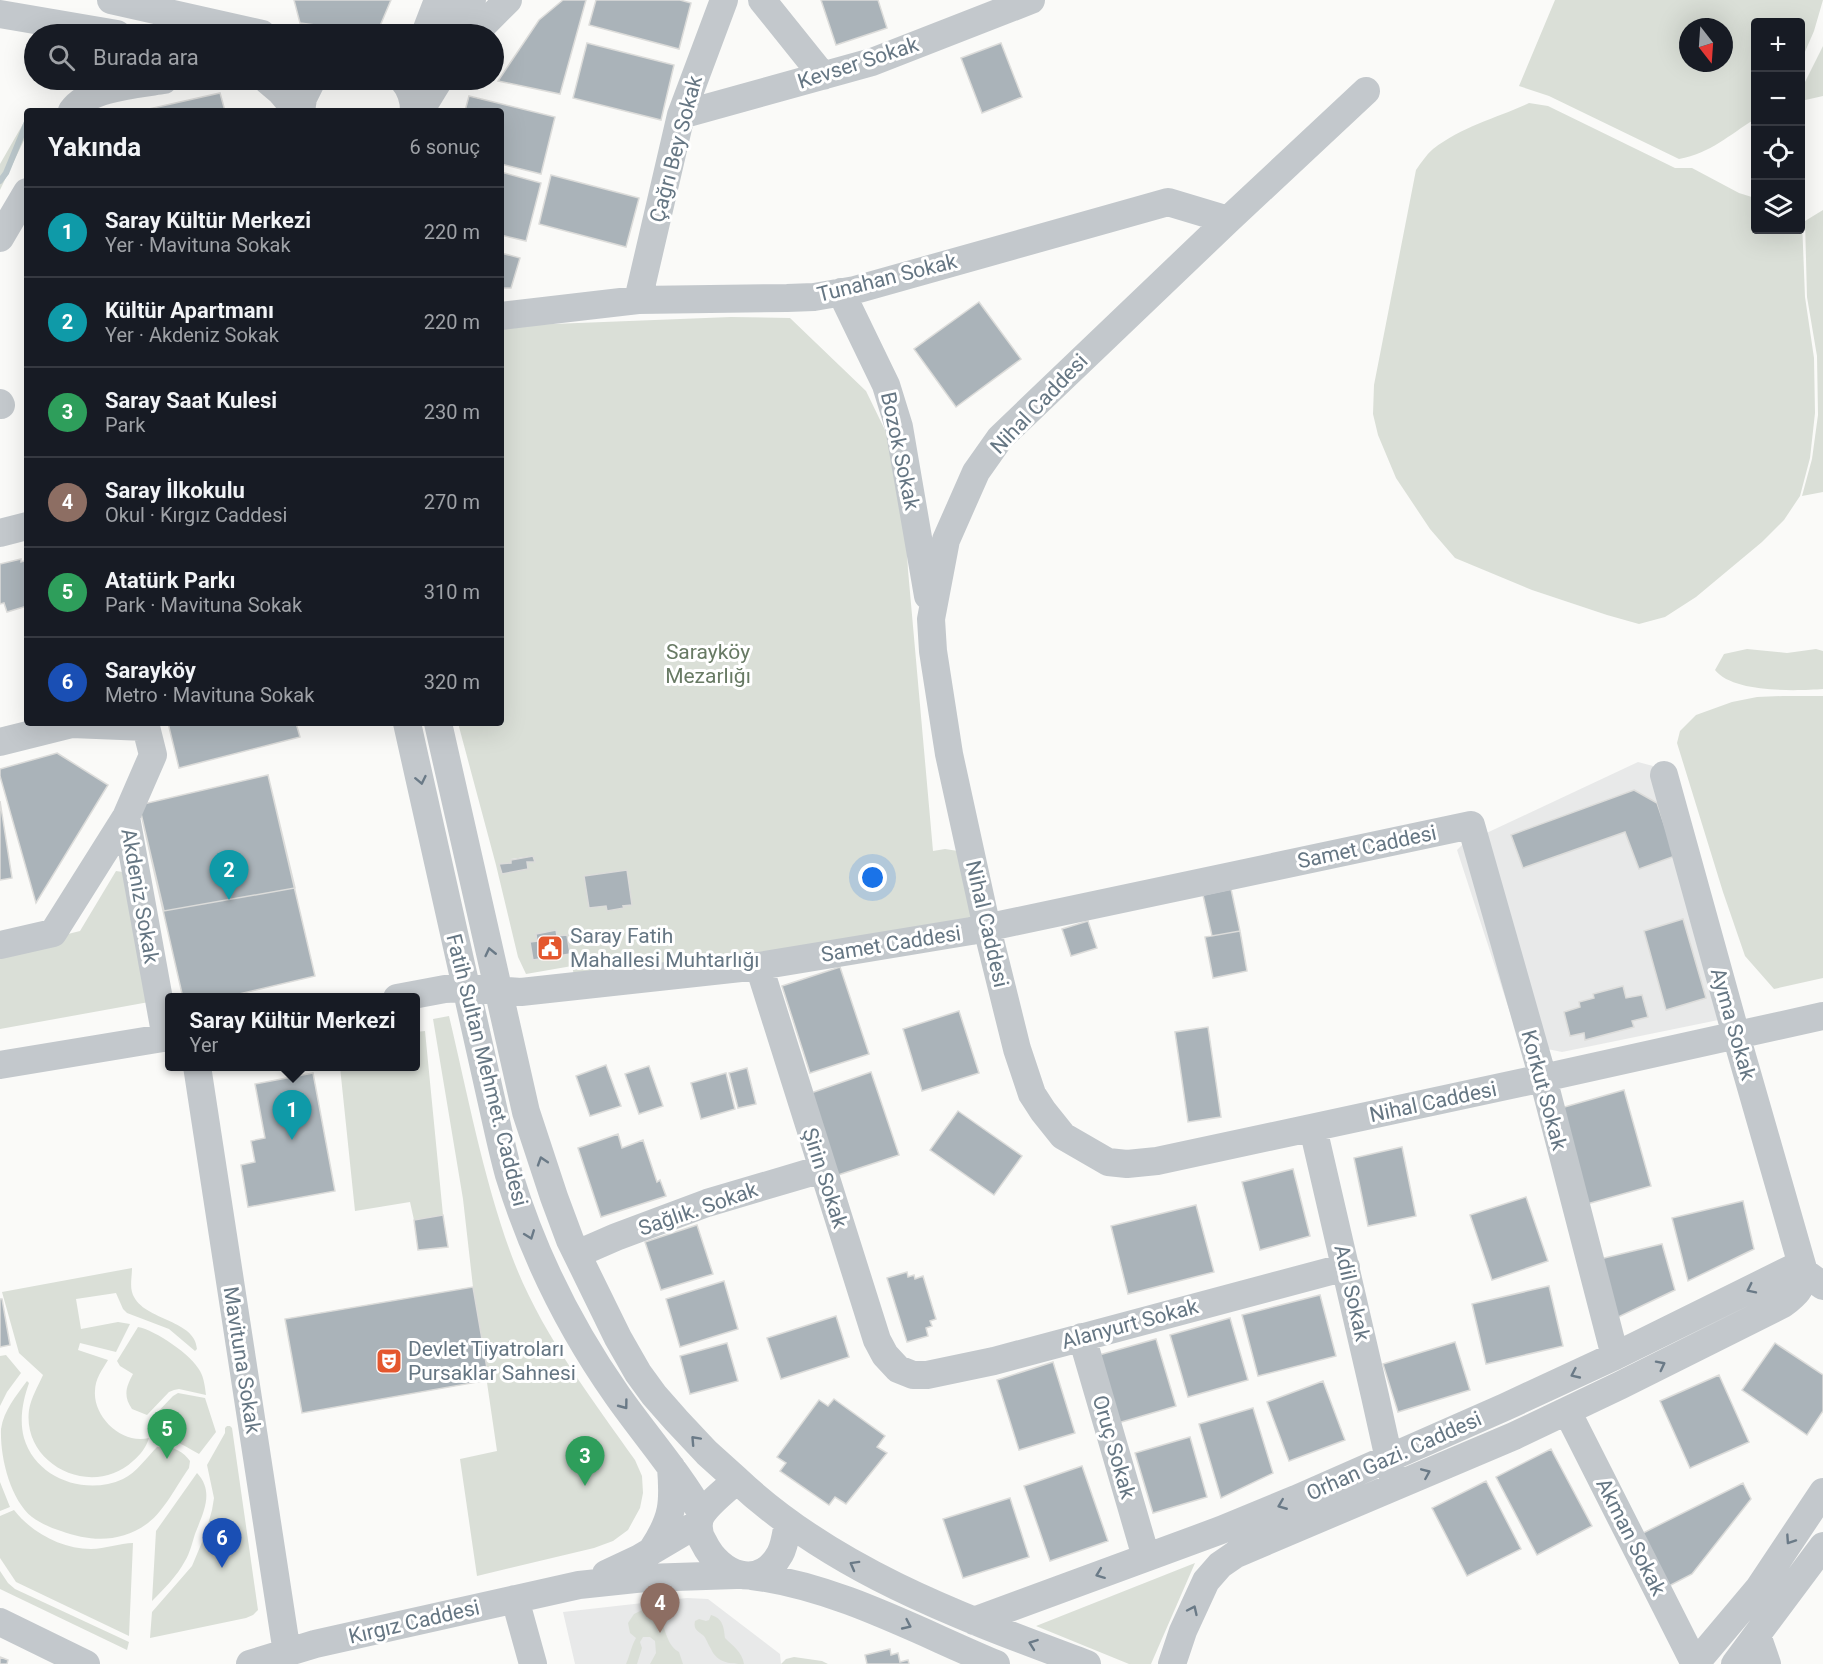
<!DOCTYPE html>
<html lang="tr">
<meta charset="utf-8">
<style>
:root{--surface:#171b24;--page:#242831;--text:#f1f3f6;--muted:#9ea1a6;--line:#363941;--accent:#b45309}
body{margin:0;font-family:Roboto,sans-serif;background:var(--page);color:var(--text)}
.controls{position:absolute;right:18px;top:18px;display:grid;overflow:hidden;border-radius:6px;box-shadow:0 6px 24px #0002}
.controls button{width:54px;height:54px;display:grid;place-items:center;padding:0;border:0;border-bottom:2px solid var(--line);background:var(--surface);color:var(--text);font:30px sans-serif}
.compass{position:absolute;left:1679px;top:18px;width:54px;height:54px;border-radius:50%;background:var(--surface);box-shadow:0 6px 24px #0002;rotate:163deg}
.you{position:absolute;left:873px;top:878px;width:21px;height:21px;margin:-15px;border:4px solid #fff;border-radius:50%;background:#1a73e8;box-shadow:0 0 0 9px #1a73e833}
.badge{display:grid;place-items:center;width:39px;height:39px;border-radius:50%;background:var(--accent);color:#fff;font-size:20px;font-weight:700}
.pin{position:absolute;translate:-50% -50px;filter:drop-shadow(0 2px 3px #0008)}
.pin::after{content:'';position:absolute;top:32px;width:21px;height:18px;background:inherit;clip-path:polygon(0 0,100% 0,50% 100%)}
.popup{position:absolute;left:165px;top:993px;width:255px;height:78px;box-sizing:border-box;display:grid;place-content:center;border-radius:6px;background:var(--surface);filter:drop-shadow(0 2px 4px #0005);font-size:20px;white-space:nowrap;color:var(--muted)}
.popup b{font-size:22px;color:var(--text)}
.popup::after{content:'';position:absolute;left:50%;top:100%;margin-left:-12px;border:12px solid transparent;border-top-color:var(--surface)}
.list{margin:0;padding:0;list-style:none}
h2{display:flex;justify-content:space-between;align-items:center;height:78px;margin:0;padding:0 24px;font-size:26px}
h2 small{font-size:20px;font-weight:400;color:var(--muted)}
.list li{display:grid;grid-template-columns:39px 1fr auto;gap:18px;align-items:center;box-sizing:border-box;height:90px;padding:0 24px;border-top:2px solid var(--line)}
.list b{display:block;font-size:22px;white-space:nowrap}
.list p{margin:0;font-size:20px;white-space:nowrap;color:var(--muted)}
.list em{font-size:20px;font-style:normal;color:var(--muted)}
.icon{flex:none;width:33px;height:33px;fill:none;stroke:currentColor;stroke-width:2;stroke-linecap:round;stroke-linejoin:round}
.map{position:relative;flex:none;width:1823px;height:1664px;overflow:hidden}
.search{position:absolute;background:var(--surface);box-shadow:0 6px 24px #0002;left:24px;top:24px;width:480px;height:66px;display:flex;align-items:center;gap:15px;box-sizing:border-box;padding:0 21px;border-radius:33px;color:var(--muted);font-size:22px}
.panel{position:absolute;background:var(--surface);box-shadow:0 6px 24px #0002;left:24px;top:108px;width:480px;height:618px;border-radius:6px}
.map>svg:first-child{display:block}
</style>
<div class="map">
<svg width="1823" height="1664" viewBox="0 0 1823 1664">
<rect width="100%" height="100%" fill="#fafaf8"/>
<path fill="#e8e9e9" d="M1638 762 1653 766 1667 781 1733 1017 1562 1052 1523 1044 1518 1037 1457 850 1463 844Z
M687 1598 708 1599 780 1654 781 1664H575L563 1612Z"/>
<path fill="#dadfd7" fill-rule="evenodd" d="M1555 0H1823L1814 31 1801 61 1800 22H1756L1755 119C1729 135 1711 153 1679 159L1549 96 1519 86ZM1688 27H1724V63H1688Z
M1823 46V96L1801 101V90Z
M1529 103 1548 106 1675 168H1692L1739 193 1755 198 1756 230H1800L1801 220 1802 221 1805 297 1814 358 1815 413 1810 458 1800 496 1784 520 1762 542 1696 597 1665 617 1639 624 1607 615 1532 590 1455 558 1430 529 1396 478 1378 435 1373 414 1374 385 1416 170C1421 163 1426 155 1433 149 1462 126 1497 118 1529 103Z
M27 117V134L0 190V164Z
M1823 210V492L1802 496 1812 459 1818 415 1817 356 1807 297 1805 221Z
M731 317 790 318 866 391 902 465 908 570 933 851 945 849 958 851 973 924 575 980 572 966 526 974 518 957 496 865 458 723H501V326ZM533 856 535 862H527L528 869 502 874 500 864 511 863V859Z
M1747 649 1787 653 1816 649 1823 651V689C1796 691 1733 693 1715 670L1724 654Z
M1783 696H1823V978L1774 989 1745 956 1723 892 1677 743 1680 731 1696 715 1732 702 1757 697Z
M116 871 136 874 149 1002 0 1029V951L80 931Z
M449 1016C468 1096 483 1177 511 1254 539 1330 589 1395 635 1460L642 1476 643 1493 640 1508 628 1530 613 1541 594 1548 477 1576 460 1459 497 1451 473 1287 463 1199 433 1019Z
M425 1031 443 1215 414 1220 410 1202 355 1211 340 1067 415 1066V1032Z
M132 1268C132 1276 130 1285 132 1292 140 1321 195 1318 197 1349L195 1351 169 1329 127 1313 123 1309 116 1293 76 1299 81 1329 118 1322 130 1324 116 1352 80 1343 78 1350 108 1360C102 1370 95 1379 95 1391 93 1417 122 1445 149 1438 146 1448 140 1455 133 1461 92 1499 22 1465 29 1410 31 1398 38 1386 43 1375L19 1353 2 1292Z
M138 1327C155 1330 192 1355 200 1371 204 1378 205 1387 206 1395L179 1389 174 1390 169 1392 147 1415 132 1409C123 1396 126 1387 133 1374L120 1366 117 1361Z
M6 1355 21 1373 7 1392 0 1406V1356Z
M27 1381 29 1383C23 1400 19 1420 24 1438 36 1479 86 1496 123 1479 136 1473 147 1457 157 1447 169 1444 183 1451 190 1461L189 1468C177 1485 164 1511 148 1523 121 1543 91 1542 61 1531 51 1528 40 1523 32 1517 10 1499 0 1457 1 1429 4 1410 16 1396 27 1381Z
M178 1393 205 1398 216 1432 199 1454C185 1446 173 1437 156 1440L151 1419 173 1396Z
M227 1426H230L232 1428 258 1610 253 1615 246 1618 150 1638 152 1612 192 1566 205 1535 212 1510 214 1498 207 1465 225 1433V1428Z
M197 1473C215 1492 203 1513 195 1534 192 1543 190 1553 185 1561 177 1576 164 1589 152 1601L156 1531Z
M0 1482 10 1507 0 1511Z
M14 1510C32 1533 62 1549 91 1549 105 1549 120 1543 133 1543L129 1636 16 1582 0 1558V1516Z
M1195 1563 1151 1664H1129L1036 1626Z
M0 1571 8 1583 15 1589 129 1642 127 1650 0 1589Z
M644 1609C668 1610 661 1643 679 1652L683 1664H650L656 1653 655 1641 650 1637H643L640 1642 642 1648 637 1664H626C630 1655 631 1647 636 1638L630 1633 628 1623 634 1614Z
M711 1615C723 1618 724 1628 725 1638 733 1646 742 1652 744 1664 731 1664 717 1663 711 1649 708 1645 707 1640 704 1636 698 1631 693 1630 695 1621L699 1619 706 1621 709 1620Z
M794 1657 822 1661 828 1664H781L786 1659Z"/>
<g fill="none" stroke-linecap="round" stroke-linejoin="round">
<path stroke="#bbc7cb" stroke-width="6" d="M0 181 6 173 27 122"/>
</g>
<path fill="#aab3b9" stroke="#dcdcda" stroke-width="1.5" d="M294 0H391L377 33 300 23Z
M563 0H586L560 94 498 81 539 20Z
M596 0H680L691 3 679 49 589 25Z
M821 0H878L887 28 836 45Z
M587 43 674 65 661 120 573 98Z
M1001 43 1022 97 982 113 961 58Z
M220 93 225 111H144V110Z
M469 96 555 117 541 174 501 164V111H465Z
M501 172 541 183 526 241 501 235Z
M551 175 639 198 626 247 539 224Z
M501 253 520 258 511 288H501Z
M979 302 1021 359 956 407 914 349Z
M21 559V562L27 560V606L7 612 4 603 0 604V564Z
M168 723H296L300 737 179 768Z
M57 753 108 785 36 903 0 776V769Z
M268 775 315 976 222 998H183L139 805Z
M268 775 295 888 164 911 139 805Z
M1634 790 1657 803 1675 856 1639 869 1625 832 1523 868 1511 835Z
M0 801 12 878 0 880Z
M533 856 535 862H527L528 869 502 874 499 864 511 863V860Z
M627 870 632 905 623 906 624 908 607 911 606 906 589 908 584 876Z
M1231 889 1240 931 1212 936 1203 895Z
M1683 919 1706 998 1666 1010 1644 931Z
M1088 921 1097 948 1071 956 1062 929Z
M556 930 557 936 567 935 570 954 533 960 530 942 537 941 536 934Z
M1240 931 1247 971 1213 978 1205 937Z
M840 967 869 1054 810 1073 782 986Z
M1623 986 1626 998 1642 995 1648 1017 1632 1021 1634 1027 1585 1040 1584 1033 1570 1036 1564 1012 1580 1007 1579 1002 1594 998 1593 994Z
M959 1011 979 1073 922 1091 903 1029Z
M1208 1027 1221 1117 1188 1122 1175 1032Z
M606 1065 621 1106 590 1116 576 1076Z
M649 1066 663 1106 639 1114 625 1074Z
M747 1068 756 1104 738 1108 729 1073Z
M871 1072 899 1155 838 1175 811 1093Z
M313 1073 335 1191 248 1207 241 1165 255 1162 251 1141 265 1138 255 1084Z
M726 1073 735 1109 701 1119 691 1083Z
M1624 1090 1651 1186 1587 1204 1561 1108Z
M958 1111 1022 1156 994 1195 930 1150Z
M618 1134 622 1148 643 1140 657 1182 660 1180 666 1196 601 1217 578 1148Z
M1402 1147 1416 1216 1368 1226 1354 1158Z
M1293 1169 1310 1236 1260 1250 1242 1182Z
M1526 1197 1548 1261 1492 1280 1470 1215Z
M1743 1201 1754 1249 1688 1281 1672 1218Z
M1196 1205 1214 1272 1128 1294 1111 1226Z
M443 1215 448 1247 418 1250 414 1220Z
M697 1225 713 1274 661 1290 645 1242Z
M1662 1244 1675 1290 1612 1320 1596 1260Z
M907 1272 908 1277 914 1275 915 1279 923 1276 936 1319 930 1321 932 1326 926 1328 928 1336 907 1342 887 1278Z
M724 1281 738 1329 680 1347 666 1299Z
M1549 1286 1563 1346 1486 1364 1472 1304Z
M473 1287 489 1380 302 1413 285 1319Z
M1320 1295 1336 1356 1258 1376 1242 1315Z
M0 1299H2L10 1345 0 1347Z
M836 1316 849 1357 781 1379 767 1338Z
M1230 1318 1248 1380 1188 1397 1170 1335Z
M1156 1339 1176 1406 1118 1423 1099 1355Z
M1455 1342 1470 1390 1398 1412 1383 1364Z
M727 1343 738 1381 690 1394 680 1356Z
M1775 1343 1823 1375V1411L1807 1435 1742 1390Z
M1053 1362 1075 1433 1019 1450 997 1380Z
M1719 1375 1749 1442 1690 1468 1660 1401Z
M1323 1381 1345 1440 1289 1461 1267 1402Z
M834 1399 885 1436 877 1447 887 1453 846 1504 835 1497 829 1505 780 1471 786 1463 777 1457 819 1400 828 1406Z
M1253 1408 1273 1473 1221 1498 1199 1424Z
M1190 1437 1207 1497 1153 1513 1135 1453Z
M1551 1449 1592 1526 1537 1555 1496 1477Z
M1082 1466 1108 1541 1050 1561 1024 1486Z
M1486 1481 1521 1549 1467 1576 1432 1508Z
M1743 1483 1751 1499 1692 1574 1667 1587 1641 1534Z
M1010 1498 1029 1557 963 1578 943 1519Z
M890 1649 891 1655 898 1653 900 1662 908 1660 909 1664H867L865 1655Z
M0 1657 8 1660 7 1664H0Z"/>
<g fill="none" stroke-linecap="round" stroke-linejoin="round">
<path stroke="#c3c8cc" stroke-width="28" d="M111 0 262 34
M762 0 823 76
M0 14 117 34
M425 34 438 0
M438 34 472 0
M474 34 508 0
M267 80 280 91 297 111
M403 80C410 88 414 100 414 111
M1366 91 1228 220 1000 438 976 472 946 540 931 619 933 651 949 754 987 928 1017 1049 1032 1094 1043 1111 1063 1136 1108 1162 1127 1164 1157 1161 1543 1078 1823 1016
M72 111C87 88 138 84 164 80
M301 111 303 98 312 80
M420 111 439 80
M681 115 872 62 1031 0
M0 238 27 192
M841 292 886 385 899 427 928 596
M638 300 681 115 724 0
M501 316 638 300 787 298 814 297 855 290 1168 202 1228 220
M0 403 1 405
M0 533 27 526
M145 723 153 755 126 817 166 1038
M407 723 496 1121C500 1139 504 1157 509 1175 533 1253 570 1328 617 1395 645 1435 678 1472 702 1514
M438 723 526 1112 554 1197 570 1240 618 1338 638 1373 654 1395 676 1420 707 1453 737 1480
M0 742 72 724 146 727
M0 945 53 933 126 817
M759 966 877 1340 885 1355 898 1369 913 1375H927L994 1361 1346 1267
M397 998 445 989 466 988 521 992 759 966 971 931 1471 825 1543 1078 1615 1356
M0 1065 169 1037
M197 1066 287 1653
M1313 1128 1375 1396 1393 1477
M577 1254 616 1237 707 1203 822 1169
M1082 1337 1146 1557
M1567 1411 1695 1664
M788 1523C786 1533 785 1545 780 1554 759 1592 719 1574 704 1543 700 1537 698 1528 699 1521 702 1508 727 1489 737 1480 835 1572 964 1618 1087 1664
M652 1550C673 1519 674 1503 671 1467
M606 1574 638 1559 699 1523
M752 1576C838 1587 917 1631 996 1664
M515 1599 533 1664
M974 1621 1221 1530 1296 1499 1505 1407 1615 1356 1791 1269 1804 1272 1823 1286
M0 1622 86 1664
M1757 1635 1767 1664
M250 1664 315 1644 579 1585 645 1578 736 1575
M1172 1664 1183 1631 1206 1581 1220 1565 1236 1554 1514 1436 1621 1385 1783 1304C1796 1294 1802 1289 1804 1272L1736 1035 1664 775
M1695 1664 1759 1588 1823 1492
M1735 1664 1823 1546"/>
</g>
<defs><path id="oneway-chevron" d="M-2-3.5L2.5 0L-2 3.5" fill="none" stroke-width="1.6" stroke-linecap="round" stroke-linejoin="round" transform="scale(1.5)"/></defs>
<g stroke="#6a7a87">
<use href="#oneway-chevron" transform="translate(421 780) rotate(78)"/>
<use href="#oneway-chevron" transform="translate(490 952) rotate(-103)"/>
<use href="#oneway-chevron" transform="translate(542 1161) rotate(-108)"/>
<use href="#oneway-chevron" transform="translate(530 1235) rotate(69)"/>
<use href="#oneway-chevron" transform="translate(1751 1289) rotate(154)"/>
<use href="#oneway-chevron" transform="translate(1661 1365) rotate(-27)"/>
<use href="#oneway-chevron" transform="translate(1575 1374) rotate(155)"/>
<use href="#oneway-chevron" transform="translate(624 1405) rotate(53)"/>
<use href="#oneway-chevron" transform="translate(695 1440) rotate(-133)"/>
<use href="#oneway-chevron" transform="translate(1426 1473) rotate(-23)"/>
<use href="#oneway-chevron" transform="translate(1282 1505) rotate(158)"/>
<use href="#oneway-chevron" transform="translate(1790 1540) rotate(124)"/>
<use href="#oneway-chevron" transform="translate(854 1565) rotate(-151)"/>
<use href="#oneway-chevron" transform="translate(1100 1574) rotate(159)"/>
<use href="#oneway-chevron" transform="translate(1193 1610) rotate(-65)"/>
<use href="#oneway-chevron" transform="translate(907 1625) rotate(25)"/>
<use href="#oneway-chevron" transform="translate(1033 1644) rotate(-160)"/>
</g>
<defs>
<g id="civic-square" transform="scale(1.35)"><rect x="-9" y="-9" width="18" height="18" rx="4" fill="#e4572e" stroke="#fff"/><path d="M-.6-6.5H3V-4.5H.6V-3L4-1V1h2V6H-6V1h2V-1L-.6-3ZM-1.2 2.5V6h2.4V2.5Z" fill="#fff"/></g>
<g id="theatre-square" transform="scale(1.35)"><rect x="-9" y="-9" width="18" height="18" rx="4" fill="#e4572e" stroke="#fff"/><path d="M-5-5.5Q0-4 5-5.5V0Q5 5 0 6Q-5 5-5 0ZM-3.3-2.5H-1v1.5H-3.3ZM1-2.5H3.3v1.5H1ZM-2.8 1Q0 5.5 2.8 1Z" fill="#fff"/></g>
</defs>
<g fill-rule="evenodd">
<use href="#civic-square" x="550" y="948"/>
<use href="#theatre-square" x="389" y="1361"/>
</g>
<g text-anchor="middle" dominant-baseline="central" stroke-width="6" stroke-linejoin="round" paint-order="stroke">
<g font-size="21" fill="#657683" stroke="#fff">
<text transform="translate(858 63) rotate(-18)">Kevser Sokak</text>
<text transform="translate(676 149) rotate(-75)">Çağrı Bey Sokak</text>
<text transform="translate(887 278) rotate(-14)">Tunahan Sokak</text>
<text transform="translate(1039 404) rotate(-46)">Nihal Caddesi</text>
<text transform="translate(900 451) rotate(78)">Bozok Sokak</text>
<text transform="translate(1367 847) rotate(-12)">Samet Caddesi</text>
<text transform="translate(140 896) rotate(80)">Akdeniz Sokak</text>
<text transform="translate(987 924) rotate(77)">Nihal Caddesi</text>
<text transform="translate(891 944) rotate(-9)">Samet Caddesi</text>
<text transform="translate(1733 1024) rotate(74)">Ayma Sokak</text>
<text transform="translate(487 1070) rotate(76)">Fatih Sultan Mehmet. Caddesi</text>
<text transform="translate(1544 1090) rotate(75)">Korkut Sokak</text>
<text transform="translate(1433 1102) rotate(-12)">Nihal Caddesi</text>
<text transform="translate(825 1178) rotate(72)">Şirin Sokak</text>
<text transform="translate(698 1209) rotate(-19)">Sağlık. Sokak</text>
<text transform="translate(1352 1293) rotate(77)">Adil Sokak</text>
<text transform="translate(1130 1324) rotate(-15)">Alanyurt Sokak</text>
<text transform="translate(242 1360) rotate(81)">Mavituna Sokak</text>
<text transform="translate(1114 1447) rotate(74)">Oruç Sokak</text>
<text transform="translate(1394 1456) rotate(-24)">Orhan Gazi. Caddesi</text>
<text transform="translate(1631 1537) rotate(63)">Akman Sokak</text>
<text transform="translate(414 1622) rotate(-13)">Kırgız Caddesi</text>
</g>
<g font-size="21" fill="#687a64" stroke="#fff">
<text x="708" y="652">Sarayköy<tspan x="708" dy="24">Mezarlığı</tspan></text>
</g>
<g font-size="21" fill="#657683" stroke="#fff" text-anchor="start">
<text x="570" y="936">Saray Fatih<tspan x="570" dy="24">Mahallesi Muhtarlığı</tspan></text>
<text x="408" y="1349">Devlet Tiyatroları<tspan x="408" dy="24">Pursaklar Sahnesi</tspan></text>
</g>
</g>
</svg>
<div class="controls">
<button>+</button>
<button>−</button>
<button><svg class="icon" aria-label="locate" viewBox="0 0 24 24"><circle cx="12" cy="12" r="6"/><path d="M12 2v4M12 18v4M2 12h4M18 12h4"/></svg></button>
<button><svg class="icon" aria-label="layers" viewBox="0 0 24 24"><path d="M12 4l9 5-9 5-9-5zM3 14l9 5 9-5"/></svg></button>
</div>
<svg class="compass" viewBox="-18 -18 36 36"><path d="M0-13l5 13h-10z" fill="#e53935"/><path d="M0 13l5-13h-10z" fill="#9ea1a6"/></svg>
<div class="you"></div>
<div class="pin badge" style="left:292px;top:1140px;background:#0f9aa8">1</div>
<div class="popup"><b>Saray Kültür Merkezi</b>Yer</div>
<div class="pin badge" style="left:229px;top:900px;background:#0f9aa8">2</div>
<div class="pin badge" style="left:585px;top:1486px;background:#2e9e5b">3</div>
<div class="pin badge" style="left:660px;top:1633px;background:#8d6e63">4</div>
<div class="pin badge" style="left:167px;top:1459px;background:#2e9e5b">5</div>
<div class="pin badge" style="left:222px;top:1568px;background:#1a4fb4">6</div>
<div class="search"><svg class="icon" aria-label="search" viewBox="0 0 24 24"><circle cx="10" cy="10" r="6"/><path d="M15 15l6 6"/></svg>Burada ara</div>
<section class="panel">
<h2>Yakında<small>6 sonuç</small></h2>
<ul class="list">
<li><span class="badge" style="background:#0f9aa8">1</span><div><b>Saray Kültür Merkezi</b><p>Yer · Mavituna Sokak</p></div><em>220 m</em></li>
<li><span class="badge" style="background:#0f9aa8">2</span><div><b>Kültür Apartmanı</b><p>Yer · Akdeniz Sokak</p></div><em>220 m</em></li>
<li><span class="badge" style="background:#2e9e5b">3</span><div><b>Saray Saat Kulesi</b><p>Park</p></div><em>230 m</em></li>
<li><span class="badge" style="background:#8d6e63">4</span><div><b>Saray İlkokulu</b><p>Okul · Kırgız Caddesi</p></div><em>270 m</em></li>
<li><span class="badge" style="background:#2e9e5b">5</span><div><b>Atatürk Parkı</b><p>Park · Mavituna Sokak</p></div><em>310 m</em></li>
<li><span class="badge" style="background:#1a4fb4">6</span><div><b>Sarayköy</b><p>Metro · Mavituna Sokak</p></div><em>320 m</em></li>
</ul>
</section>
</div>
